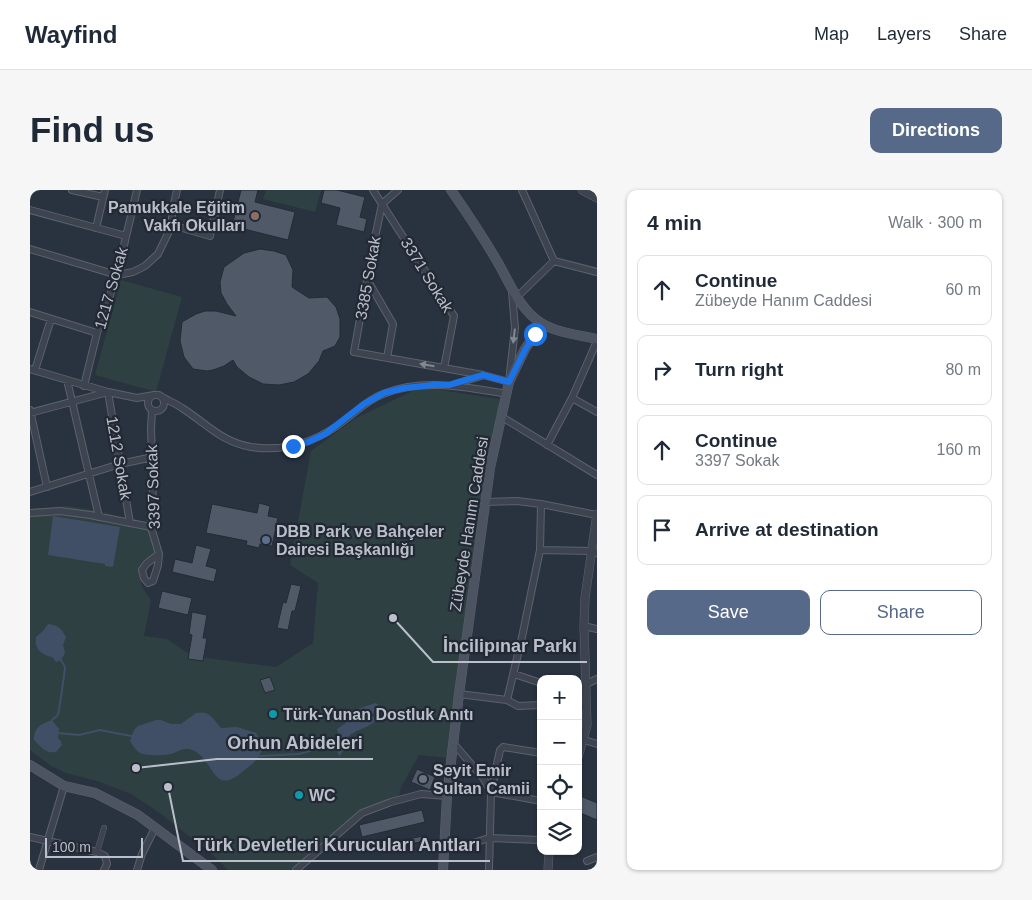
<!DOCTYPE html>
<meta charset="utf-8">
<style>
:root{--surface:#fff;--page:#f6f6f7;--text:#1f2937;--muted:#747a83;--line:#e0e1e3;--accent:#576988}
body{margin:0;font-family:Helvetica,sans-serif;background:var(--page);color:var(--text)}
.controls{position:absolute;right:15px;bottom:15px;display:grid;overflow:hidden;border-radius:10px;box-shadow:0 1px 4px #0004}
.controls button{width:45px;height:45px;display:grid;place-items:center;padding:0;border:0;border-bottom:1px solid var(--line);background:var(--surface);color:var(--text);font:25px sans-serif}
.scale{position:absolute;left:15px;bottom:12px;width:98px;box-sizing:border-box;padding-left:5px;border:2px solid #babfc9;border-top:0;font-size:14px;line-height:18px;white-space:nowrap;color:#babfc9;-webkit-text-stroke:4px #222934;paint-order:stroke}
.stop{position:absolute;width:15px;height:15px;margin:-11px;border:4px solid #1a73e8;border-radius:50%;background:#fff}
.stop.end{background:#1a73e8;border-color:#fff;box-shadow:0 1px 5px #0008}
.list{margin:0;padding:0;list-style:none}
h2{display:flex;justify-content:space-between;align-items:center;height:65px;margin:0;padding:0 20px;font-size:21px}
h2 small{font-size:16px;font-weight:400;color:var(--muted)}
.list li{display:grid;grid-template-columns:32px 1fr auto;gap:15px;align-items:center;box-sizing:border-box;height:70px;margin:0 10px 10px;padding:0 10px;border:1px solid var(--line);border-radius:10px}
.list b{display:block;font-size:19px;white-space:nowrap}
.list p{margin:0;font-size:16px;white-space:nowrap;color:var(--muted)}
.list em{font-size:16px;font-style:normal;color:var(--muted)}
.actions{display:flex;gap:10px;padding:15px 20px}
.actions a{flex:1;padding:11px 0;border:1px solid var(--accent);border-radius:10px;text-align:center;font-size:18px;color:var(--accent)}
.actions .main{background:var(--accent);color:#fff}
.icon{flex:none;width:28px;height:28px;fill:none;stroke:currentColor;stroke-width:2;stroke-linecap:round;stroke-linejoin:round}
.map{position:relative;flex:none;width:567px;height:680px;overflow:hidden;border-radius:10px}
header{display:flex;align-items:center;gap:30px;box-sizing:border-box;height:70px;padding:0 25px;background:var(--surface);border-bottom:1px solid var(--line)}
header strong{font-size:24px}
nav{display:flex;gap:28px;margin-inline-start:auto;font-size:18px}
.intro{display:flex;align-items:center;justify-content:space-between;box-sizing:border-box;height:120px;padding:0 30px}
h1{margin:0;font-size:35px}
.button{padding:12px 22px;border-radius:10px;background:var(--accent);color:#fff;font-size:18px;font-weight:700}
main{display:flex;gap:30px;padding:0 30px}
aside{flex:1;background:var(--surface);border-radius:10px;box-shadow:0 1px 4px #0004}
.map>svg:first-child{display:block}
</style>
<header>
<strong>Wayfind</strong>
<nav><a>Map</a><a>Layers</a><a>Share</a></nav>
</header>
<div class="intro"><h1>Find us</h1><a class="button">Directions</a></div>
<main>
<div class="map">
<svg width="567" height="680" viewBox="0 0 567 680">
<rect width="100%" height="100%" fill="#29323f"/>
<path fill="#2e4042" d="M236 0H291L285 22 233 9Z
M91 90 152 107 126 202 65 185Z
M391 197 475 210 418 568 389 565 371 597 369 606 332 620 260 680H198L182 664 127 621 101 604 67 591 36 583 21 576 0 560V319L38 316 69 321 125 336 126 362 111 372C108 389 110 396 121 410L114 446 137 449 162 466 246 477 283 453 288 393 260 375 281 261 326 228Z"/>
<path fill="#414f66" d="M23 326 90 337 83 377 75 376V374L18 365Z
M18 434C28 435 31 438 36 447L33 455 35 463 31 470 26 472 22 467C11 465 4 458 6 447L13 441Z
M345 513 348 514V518L341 525 345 528V531C337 539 325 539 317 548L318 558 314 559 310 566 309 565 302 553 309 546 307 539 316 533 313 527 318 521 328 519Z
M166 523C180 520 183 529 191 538L207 537 226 543 233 556C228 572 224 572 212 582 181 609 184 564 159 559 153 558 149 561 144 563 138 566 115 566 110 563 105 560 103 555 100 551L104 540 108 536 126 530H131L141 534H151Z
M22 530 29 539 28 548 31 551 32 555 26 562C16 564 11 557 4 550 4 537 11 534 22 530Z"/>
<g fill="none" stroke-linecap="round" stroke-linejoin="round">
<path stroke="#414f66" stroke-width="2" d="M22 530C24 528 27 527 28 524 29 522 35 480 35 477 34 475 32 472 31 470
M28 543 49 545 70 540 101 546
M230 566 269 564 302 555"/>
</g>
<path fill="#505967" stroke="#242b36" d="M211 0H228L225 12 265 22 258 50 202 36Z
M294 0H307L335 7 330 27 337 29 334 42 306 35 310 18 291 13Z
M230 59 244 61 256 65 263 80 262 97 279 108 297 107 306 117 310 129V147L305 156 293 161 289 171 278 184 264 192 249 195 233 194 219 187 207 177 203 170 194 176 183 180 177 181 163 179 154 167 150 151 152 132 166 124 175 121H186L206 126 197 114 191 103 190 92 194 77 214 63Z
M229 313 240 316 238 326 248 328 242 356 230 354 229 358 216 355 217 351 176 343 182 314 227 323Z
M166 355 181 359 176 376 187 379 184 392 142 382 145 369 162 373Z
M261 394 271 396 265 421H262L258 440 247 438 253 412 256 413Z
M132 401 162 408 158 425 128 418Z
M162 422 177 425 173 448H177L173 471 158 469 162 445 159 444Z
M240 487 245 500 235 503 230 490Z
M387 579 405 587 400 600 381 592Z
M548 605 567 613V630L548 622Z
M392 620 395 632 332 647 329 635Z
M393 646 394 651 350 661 348 653 364 650V652Z"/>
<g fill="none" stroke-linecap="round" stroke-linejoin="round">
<g stroke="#5b626c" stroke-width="6">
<path id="pedestrian" d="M67 662 74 638"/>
</g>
<g stroke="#5b626c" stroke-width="8">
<path id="minor" d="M42 0 73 7
M343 0 424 126 414 178
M492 0 524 71 567 82
M352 14 343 57 324 162 453 185 479 192 485 138 482 102
M352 14 368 0
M0 20 96 46
M142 35 180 46 190 0
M66 38 75 0
M0 59 87 85 103 82 115 76 128 64 142 35V23L147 0
M338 91 363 134 357 168
M487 107 524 71
M0 122 67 143
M0 179 78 202 107 208 124 205
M5 180 21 129
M37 190 69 327
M425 194 451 186
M54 196 67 143 87 85 107 0
M129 205C136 210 145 213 152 218 176 233 191 252 221 257 256 262 288 252 316 229 328 220 339 209 353 204 392 188 437 197 477 204
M118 213a8 8 0 1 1 16 0a8 8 0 1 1-16 0Z
M542 208 567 222
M0 220 17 297
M122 220 121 239 123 295 121 337 129 364 128 375 123 391 118 393 114 388 112 380 116 374 129 364
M0 223 78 202 100 333
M472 227 567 285
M517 255 542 208 567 151
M0 302 90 274 123 267
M455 312 487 311 511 314 567 325
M0 323 30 321 60 325 121 337
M510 360 562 361 567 363
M554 436 567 439
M484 484 511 493
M548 494H556L567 489
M429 504 477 510 488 516 511 515
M477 510 492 447 510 360 511 314
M548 517H557
M554 550 567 554
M424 554 454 589 461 602 511 611
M0 647 67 662 75 666 77 674 74 680
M415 654 437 655 459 648 511 650
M557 671 567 667
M9 680 34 596
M107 680 112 664 125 638
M266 680 332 623 361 612 391 604 417 606
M459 680 461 602 470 560 473 557 511 563"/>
</g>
<g stroke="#5b626c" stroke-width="9">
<path id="tertiary" d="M552 0 567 8
M548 567 557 535 554 436 555 408 567 324
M518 680 519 661"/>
</g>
<g stroke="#5b626c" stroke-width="10">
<path id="secondary" d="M421 0C437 23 453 47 467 71 480 93 489 119 511 133 527 143 549 145 567 149
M0 575 34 596 65 603 108 625 182 680
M413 680 417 606 429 504 460 278 479 192 495 159 512 134"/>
</g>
<use href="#pedestrian" stroke="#3d444f" stroke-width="5"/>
<use href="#minor" stroke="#3d444f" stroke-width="6"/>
<use href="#tertiary" stroke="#3d444f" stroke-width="8"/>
<use href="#secondary" stroke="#4c5361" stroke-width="9"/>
</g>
<defs><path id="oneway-solid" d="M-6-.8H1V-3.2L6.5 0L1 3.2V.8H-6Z" transform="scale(1.25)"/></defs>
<g fill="#828892">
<use href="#oneway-solid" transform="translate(484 146) rotate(97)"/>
<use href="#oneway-solid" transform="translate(397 175) rotate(-170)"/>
</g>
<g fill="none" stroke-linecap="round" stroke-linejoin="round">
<path stroke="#1a73e8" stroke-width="6" d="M263 256 278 252 295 244 334 214 354 203 374 198 403 195H419L453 185 479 192 495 160 505 144"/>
</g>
<circle fill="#8d6e63" stroke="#222934" stroke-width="2" cx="225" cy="26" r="5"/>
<circle fill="#5c6f8a" stroke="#222934" stroke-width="2" cx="236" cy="350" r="5"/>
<g fill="#0f9aa8" stroke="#222934" stroke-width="2">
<circle cx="243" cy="524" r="5"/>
<circle cx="269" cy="605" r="5"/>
</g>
<circle fill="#6b7280" stroke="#222934" stroke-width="2" cx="393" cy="589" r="5"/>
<g text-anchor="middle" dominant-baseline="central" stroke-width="4.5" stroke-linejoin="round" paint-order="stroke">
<g font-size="16" font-weight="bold" fill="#babfc9" stroke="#222934" text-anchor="start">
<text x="215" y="17" text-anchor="end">Pamukkale Eğitim<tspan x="215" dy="18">Vakfı Okulları</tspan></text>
<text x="246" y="341">DBB Park ve Bahçeler<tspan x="246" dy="18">Dairesi Başkanlığı</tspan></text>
<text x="253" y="524">Türk-Yunan Dostluk Anıtı</text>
<text x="403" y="580">Seyit Emir<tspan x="403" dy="18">Sultan Camii</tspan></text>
<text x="279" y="605">WC</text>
</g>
<g font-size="16" fill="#babfc9" stroke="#222934">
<text transform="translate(397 85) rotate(58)">3371 Sokak</text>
<text transform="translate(338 88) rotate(-80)">3385 Sokak</text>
<text transform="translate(81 98) rotate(-74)">1217 Sokak</text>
<text transform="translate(89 268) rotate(80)">1212 Sokak</text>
<text transform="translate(123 297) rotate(-92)">3397 Sokak</text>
<text transform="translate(439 334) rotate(-81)">Zübeyde Hanım Caddesi</text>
</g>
</g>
<path fill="none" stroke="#babfc9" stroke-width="2" d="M363 428L403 472H557M106 578L187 569H343M138 597L153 671H460"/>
<g fill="#babfc9" stroke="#222934" stroke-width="2">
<circle cx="363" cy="428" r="5"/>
<circle cx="106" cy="578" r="5"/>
<circle cx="138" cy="597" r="5"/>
</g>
<g font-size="18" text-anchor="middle" font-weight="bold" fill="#babfc9" stroke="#222934" stroke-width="4.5" stroke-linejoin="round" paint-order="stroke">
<text x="480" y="462">İncilipınar Parkı</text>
<text x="265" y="559">Orhun Abideleri</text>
<text x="307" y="661">Türk Devletleri Kurucuları Anıtları</text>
</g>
</svg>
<div class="controls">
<button>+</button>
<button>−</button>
<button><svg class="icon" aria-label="locate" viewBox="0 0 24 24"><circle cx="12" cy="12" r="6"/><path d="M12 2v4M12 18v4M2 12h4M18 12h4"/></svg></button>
<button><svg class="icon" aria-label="layers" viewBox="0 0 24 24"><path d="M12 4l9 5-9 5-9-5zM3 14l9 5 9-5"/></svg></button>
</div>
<div class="scale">100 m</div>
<div class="stop" style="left:505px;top:144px"></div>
<div class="stop end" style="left:263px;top:256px"></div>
</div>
<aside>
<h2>4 min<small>Walk · 300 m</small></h2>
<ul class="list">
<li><svg class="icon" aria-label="ahead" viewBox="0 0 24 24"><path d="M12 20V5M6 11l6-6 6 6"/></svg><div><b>Continue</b><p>Zübeyde Hanım Caddesi</p></div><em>60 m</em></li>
<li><svg class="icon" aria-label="right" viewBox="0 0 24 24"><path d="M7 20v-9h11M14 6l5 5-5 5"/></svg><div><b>Turn right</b></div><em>80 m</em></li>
<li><svg class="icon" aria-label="ahead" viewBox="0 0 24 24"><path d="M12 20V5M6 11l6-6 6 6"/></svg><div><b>Continue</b><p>3397 Sokak</p></div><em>160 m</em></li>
<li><svg class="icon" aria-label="arrive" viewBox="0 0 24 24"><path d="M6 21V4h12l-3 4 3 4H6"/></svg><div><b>Arrive at destination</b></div></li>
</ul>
<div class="actions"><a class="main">Save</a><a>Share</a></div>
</aside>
</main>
